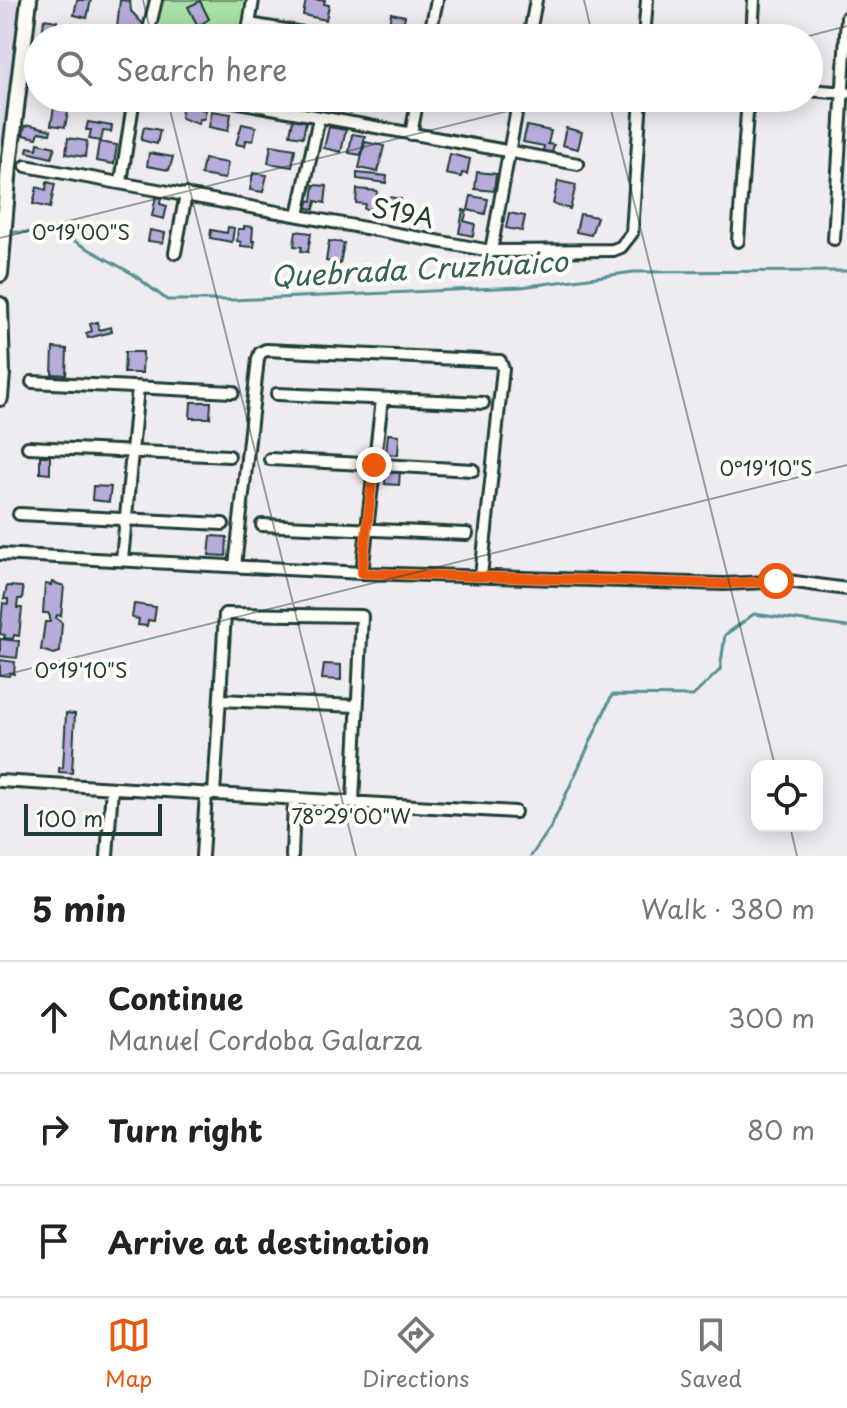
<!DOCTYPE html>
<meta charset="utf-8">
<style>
:root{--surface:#fff;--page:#f2f2f2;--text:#222;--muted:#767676;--line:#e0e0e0;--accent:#ea580c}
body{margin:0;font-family:"Playpen Sans",sans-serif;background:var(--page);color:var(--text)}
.controls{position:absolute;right:24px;bottom:24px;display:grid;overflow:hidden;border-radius:16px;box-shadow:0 4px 20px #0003}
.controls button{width:72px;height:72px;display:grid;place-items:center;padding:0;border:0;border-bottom:2px solid var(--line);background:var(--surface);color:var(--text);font:40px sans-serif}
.scale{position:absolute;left:24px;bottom:20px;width:138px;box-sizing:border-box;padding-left:8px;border:4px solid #1f3d34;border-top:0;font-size:22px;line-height:28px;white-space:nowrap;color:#1f3d34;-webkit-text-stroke:6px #fdfcf7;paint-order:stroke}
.stop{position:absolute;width:24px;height:24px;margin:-18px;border:6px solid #ea580c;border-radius:50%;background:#fff}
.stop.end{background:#ea580c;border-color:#fff;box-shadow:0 2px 8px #0008}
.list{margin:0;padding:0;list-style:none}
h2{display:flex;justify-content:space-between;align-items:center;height:104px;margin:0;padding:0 32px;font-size:34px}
h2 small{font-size:26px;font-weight:400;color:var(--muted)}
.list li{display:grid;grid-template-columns:52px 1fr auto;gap:24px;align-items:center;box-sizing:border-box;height:112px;padding:0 32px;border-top:2px solid var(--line)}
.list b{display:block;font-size:30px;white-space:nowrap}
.list p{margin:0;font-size:26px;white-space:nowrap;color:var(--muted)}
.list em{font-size:26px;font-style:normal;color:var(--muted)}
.icon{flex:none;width:44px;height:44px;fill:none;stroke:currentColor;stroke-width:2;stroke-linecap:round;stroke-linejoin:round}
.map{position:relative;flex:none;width:847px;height:856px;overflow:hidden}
.search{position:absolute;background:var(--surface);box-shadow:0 4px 20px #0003;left:24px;right:24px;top:24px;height:88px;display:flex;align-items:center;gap:20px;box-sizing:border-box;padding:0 28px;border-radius:44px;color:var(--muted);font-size:30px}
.sheet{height:440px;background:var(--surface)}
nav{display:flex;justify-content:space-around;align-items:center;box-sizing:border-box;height:112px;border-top:2px solid var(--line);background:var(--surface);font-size:22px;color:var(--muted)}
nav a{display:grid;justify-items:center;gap:4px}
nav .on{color:var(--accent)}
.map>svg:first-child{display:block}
</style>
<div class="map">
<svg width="847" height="856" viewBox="0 0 847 856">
<rect width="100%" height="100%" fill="#efecf1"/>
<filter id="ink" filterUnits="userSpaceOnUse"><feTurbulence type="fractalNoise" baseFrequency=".0125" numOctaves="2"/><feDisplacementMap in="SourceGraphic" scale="16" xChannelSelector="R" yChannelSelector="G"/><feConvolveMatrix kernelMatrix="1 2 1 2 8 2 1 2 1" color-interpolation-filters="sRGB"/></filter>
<g filter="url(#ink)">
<path fill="#ded8ea" d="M0 0H20L0 170Z"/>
<path fill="#a7e1a6" stroke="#638f6d" stroke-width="2" d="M156 0H253L247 38H147Z"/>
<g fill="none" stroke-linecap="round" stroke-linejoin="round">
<path stroke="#549092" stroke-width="3" d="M11 232 60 233 133 274 167 300H232L521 287 634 272 847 271
M531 856 551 827 612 695 693 696 720 670 725 635 754 614 847 627"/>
</g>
<path fill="#b6abdb" stroke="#1f3d34" stroke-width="2" d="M77 0H91L87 18 74 15Z
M120 0 130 1 131 11 144 25 141 38H116Z
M306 0H325L324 4 329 5 326 20 303 15Z
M200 1 209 19 198 26 188 7Z
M391 13 405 16 401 33 388 30Z
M44 19 57 21 54 38H42Z
M182 102 201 105 200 109 206 110 204 119H199L198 124 181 118Z
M57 105 69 107 65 127 51 125 54 107Z
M212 111 231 114 228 131 209 127Z
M293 119 306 121 303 137 290 135Z
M88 122 112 126 111 132 103 131 101 141 89 139 91 130H86Z
M242 124 256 127 253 141 246 140 245 146 236 144Z
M31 125 51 130 50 134 39 132 37 138 23 135 25 126Z
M527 126 551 131 548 144 554 145 552 153 543 152 544 146 523 142Z
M144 127 160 130 157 144 141 140Z
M329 127 346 130 341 152 324 148Z
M566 128 582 132 578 149 562 145Z
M352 134 365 136 361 155 349 153Z
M68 138 87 141 85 157 66 154Z
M99 142 117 145 114 164 96 161Z
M365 142 384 146 378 172 359 168Z
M38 143 55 147 52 158 27 152 28 147 37 149Z
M271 145 295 149 292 167 268 163Z
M149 153 173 157 169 170 147 166Z
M450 154 470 159 467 174 462 173 461 177 446 174Z
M204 159 228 163 225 179 201 175Z
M477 172 496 174 494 191 475 189Z
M253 173 267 175 263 192 250 190Z
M357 173 387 176 386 183 357 179Z
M558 181 576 185 570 209 553 204Z
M47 182 55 184 50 208 33 204 37 187 46 190Z
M314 185 327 186 325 203 316 201 314 209 302 207 303 200 312 201Z
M357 189 377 191 375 210 364 209 365 204 356 203Z
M156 196 161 197 160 204 167 206 164 219 152 216Z
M383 196 401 199 398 216 379 213Z
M471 196 488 199 485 214 468 210Z
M463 210 467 211 464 221 475 224 473 236 459 233Z
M509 213 525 216 522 231 506 228Z
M580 214 597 217 591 235 576 232Z
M244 226 253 227 252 241H255L254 247 241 246V242L237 241 238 229H244Z
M228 227 234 228 232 242 210 238 211 230 227 233Z
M150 230 165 233 163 243 148 241Z
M296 231 311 233 308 252 301 251 302 247 294 246Z
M329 241 344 243 340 264 326 261Z
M97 322 99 330 111 327 112 332 88 338 86 333 92 331 90 324Z
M53 348 67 349 66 375 52 374Z
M125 352H143L142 373H124Z
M191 402H211L210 418H190Z
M388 434 399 435 398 455 386 454Z
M40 456H50V474L40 473Z
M386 468 400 469 399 485 385 484Z
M93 486 111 487 109 502 92 500Z
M211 536 227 537 226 556 209 555Z
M52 582 64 586 61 616 57 615 56 618 62 623 60 652 54 654 41 650 45 622H50V617L48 613H43L45 584 51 585Z
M7 586 22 587 23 592 22 599H18L17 608H22L19 636 14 635 13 639 4 638 5 635 0 634 3 603 8 604V599H4Z
M134 604 156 607 154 621 148 620 147 626 138 625 139 619 132 618Z
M0 639 19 641 17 658 0 656Z
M0 660 15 662 14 674 10 673 9 676 0 675Z
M324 664 341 665V680L322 679Z
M66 713 75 714 72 773 59 772V768H63Z"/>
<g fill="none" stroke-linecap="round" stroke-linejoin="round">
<g stroke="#1f3d34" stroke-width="16">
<path id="minor" d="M249 24 333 38
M147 38 156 0
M247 38 253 0
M429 38 437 0
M529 38 536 0
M644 38 647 0
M752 38 754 0
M809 90 847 93
M216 98 578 164
M411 134 418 98
M26 166 491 251 613 250 621 247 632 233 641 98
M121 182 134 98
M298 215 319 118
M834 239 847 17
M738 241 748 98
M491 251 519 98
M175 253 186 194
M32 382 233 392
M277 394 483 403
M28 447 229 456
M270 459 473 470
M19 514 223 524
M262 525 467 534
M0 554 362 573 724 584 788 581 847 589
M122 560 138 387
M235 566 258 359 260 353 266 350 500 361 503 369 481 576
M362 573 382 399
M220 700 356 706
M0 781 515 812
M214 794 225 614 362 616 353 802
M107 856 112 788
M202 856 206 794
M292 856 294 799"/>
</g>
<g stroke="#1f3d34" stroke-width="20">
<path id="tertiary" d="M0 274 9 166 29 0
M0 305 2 373 0 398"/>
</g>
<use href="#minor" stroke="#fdfcf7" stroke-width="10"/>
<use href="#tertiary" stroke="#fdfcf7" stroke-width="14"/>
</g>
</g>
<g fill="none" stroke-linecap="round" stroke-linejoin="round" filter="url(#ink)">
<path stroke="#ea580c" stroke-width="10" d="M374 465 362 573 724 584 776 581"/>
</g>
<path fill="none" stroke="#1f3d34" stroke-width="2" stroke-opacity="0.45" d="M143 0 152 38M584 0 593 38M801 38 847 26M167 98 356 856M608 98 775 766M0 238 560 98M0 676 847 465M790 826 797 856"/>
<g text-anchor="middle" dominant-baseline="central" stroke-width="8" stroke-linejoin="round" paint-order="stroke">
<g font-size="26" fill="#1f3d34" stroke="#fdfcf7">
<text transform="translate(403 212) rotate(11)">S19A</text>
</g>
<g font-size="28" font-style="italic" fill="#35605b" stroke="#fdfcf7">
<text transform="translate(419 268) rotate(-3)">Quebrada Cruzhuaico</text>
</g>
</g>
<g font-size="20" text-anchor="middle" fill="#1f3d34" stroke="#fdfcf7" stroke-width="8" stroke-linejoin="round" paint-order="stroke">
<text x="81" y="240">0°19'00"S</text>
<text x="766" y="476">0°19'10"S</text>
<text x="81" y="678">0°19'10"S</text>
<text x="351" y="824">78°29'00"W</text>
</g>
</svg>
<div class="controls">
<button><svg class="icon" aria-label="locate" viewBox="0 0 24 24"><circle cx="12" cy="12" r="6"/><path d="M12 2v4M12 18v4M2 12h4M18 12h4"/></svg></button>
</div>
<div class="scale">100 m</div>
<div class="stop" style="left:776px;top:581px"></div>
<div class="stop end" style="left:374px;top:465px"></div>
<div class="search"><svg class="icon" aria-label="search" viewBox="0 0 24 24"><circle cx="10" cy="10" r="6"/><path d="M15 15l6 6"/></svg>Search here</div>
</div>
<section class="sheet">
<h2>5 min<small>Walk · 380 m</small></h2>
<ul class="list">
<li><svg class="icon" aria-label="ahead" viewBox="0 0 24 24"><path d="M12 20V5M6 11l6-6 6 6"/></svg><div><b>Continue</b><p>Manuel Cordoba Galarza</p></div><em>300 m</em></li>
<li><svg class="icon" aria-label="right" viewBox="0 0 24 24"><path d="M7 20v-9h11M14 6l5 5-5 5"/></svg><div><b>Turn right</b></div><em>80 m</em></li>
<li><svg class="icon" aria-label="arrive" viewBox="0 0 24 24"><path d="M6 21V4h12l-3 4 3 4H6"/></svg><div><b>Arrive at destination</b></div></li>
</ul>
</section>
<nav>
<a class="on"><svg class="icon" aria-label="map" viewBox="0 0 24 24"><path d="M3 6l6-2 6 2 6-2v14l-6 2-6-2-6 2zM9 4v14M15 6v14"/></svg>Map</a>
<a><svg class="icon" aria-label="directions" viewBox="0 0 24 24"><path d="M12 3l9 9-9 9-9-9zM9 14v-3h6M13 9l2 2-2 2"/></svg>Directions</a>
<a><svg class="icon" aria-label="saved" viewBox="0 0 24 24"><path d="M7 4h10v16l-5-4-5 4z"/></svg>Saved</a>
</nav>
